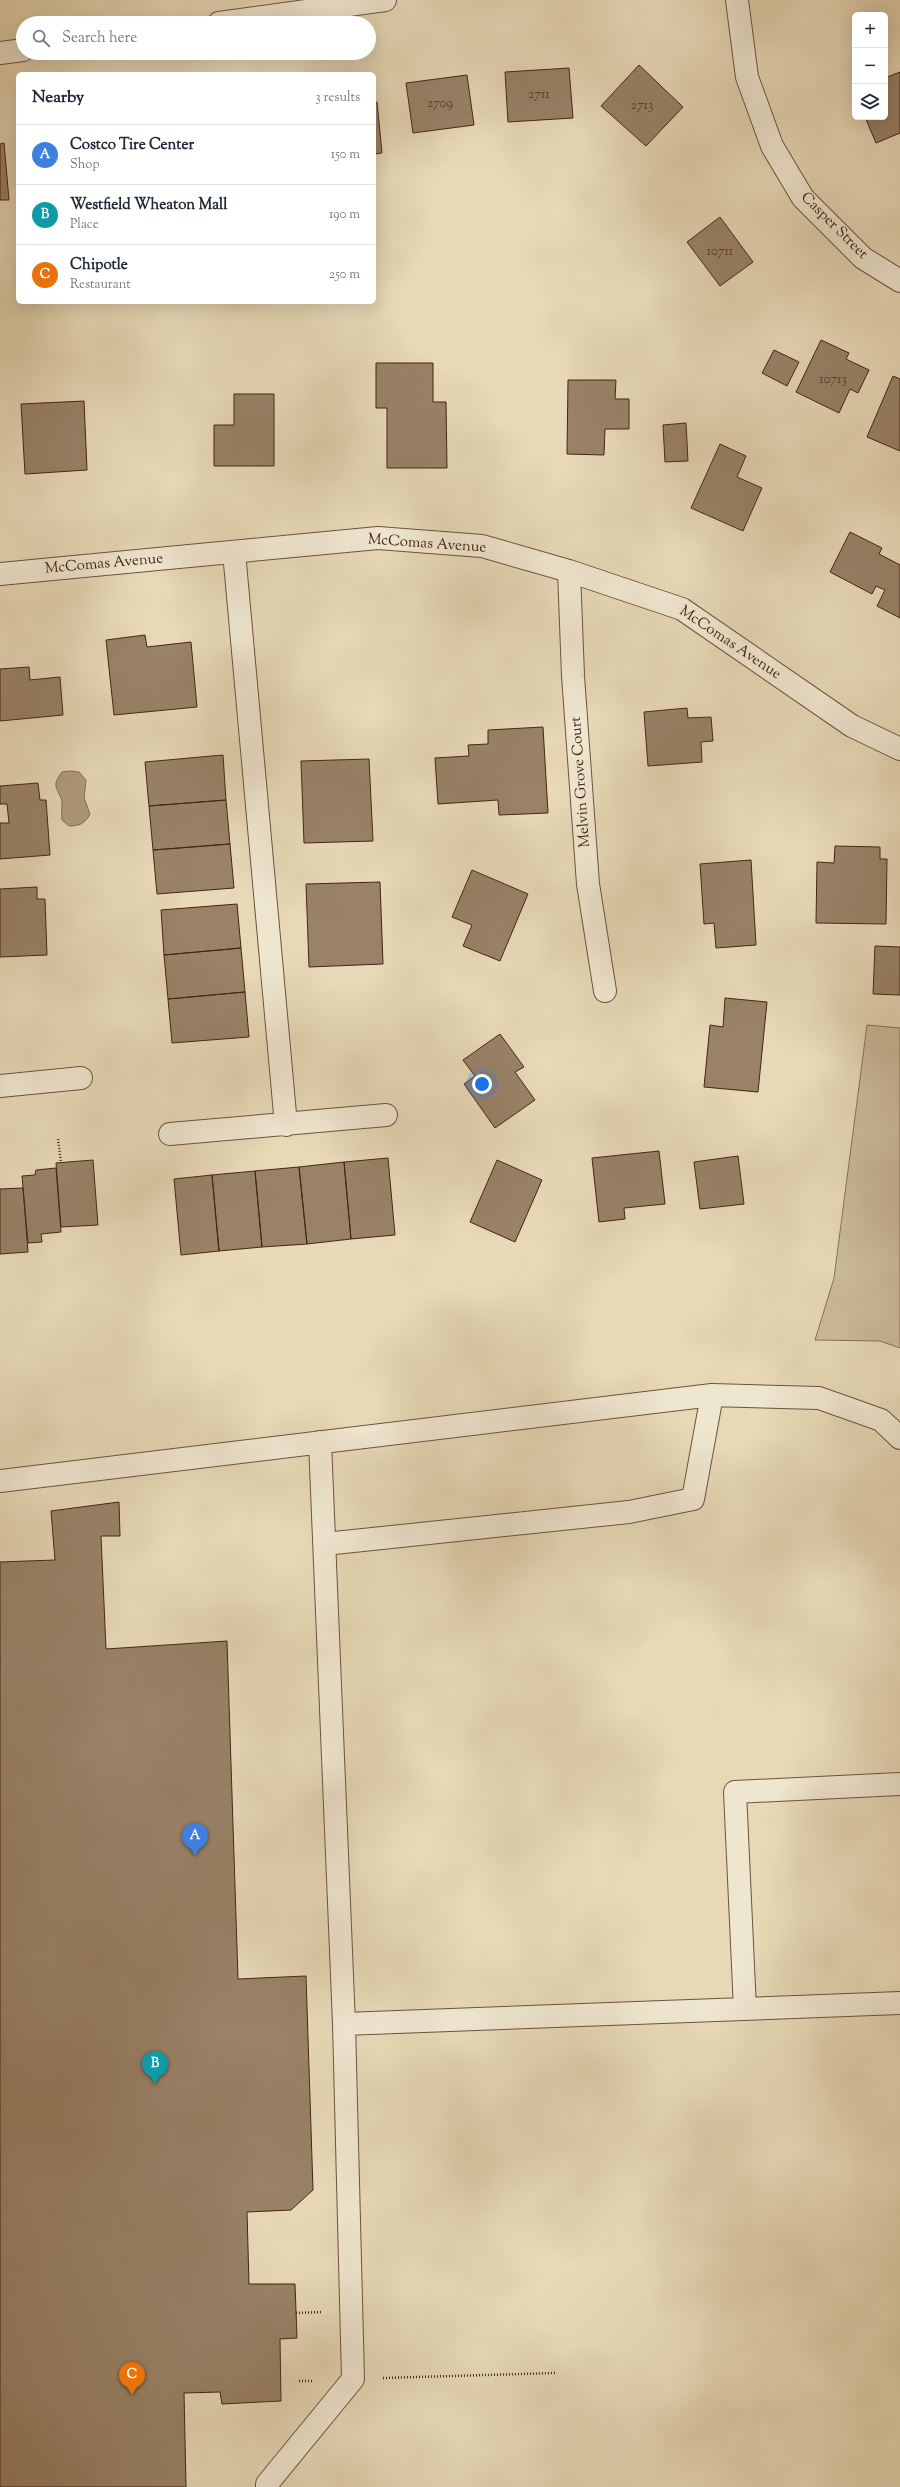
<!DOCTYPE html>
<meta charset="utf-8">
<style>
:root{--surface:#fff;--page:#f2f2f3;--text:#1f2937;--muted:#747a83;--line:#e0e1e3;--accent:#8f2418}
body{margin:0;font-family:"Sorts Mill Goudy",serif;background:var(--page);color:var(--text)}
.controls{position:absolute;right:12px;top:12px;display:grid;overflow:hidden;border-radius:6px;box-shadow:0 4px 16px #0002}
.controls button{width:36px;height:36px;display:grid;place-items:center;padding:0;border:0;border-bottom:1px solid var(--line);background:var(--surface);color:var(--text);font:20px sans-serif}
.you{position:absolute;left:482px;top:1084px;width:14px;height:14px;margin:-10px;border:3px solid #fff;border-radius:50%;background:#1a73e8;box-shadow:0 0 0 6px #1a73e833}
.badge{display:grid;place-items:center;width:26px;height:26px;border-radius:50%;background:var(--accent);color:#fff;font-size:13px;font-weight:700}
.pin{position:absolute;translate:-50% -33px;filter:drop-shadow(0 1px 2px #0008)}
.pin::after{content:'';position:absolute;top:21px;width:14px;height:12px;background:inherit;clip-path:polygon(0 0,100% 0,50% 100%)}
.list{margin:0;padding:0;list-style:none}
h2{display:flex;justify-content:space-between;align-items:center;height:52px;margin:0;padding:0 16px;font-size:17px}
h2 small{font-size:13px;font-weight:400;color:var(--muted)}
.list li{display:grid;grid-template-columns:26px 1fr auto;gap:12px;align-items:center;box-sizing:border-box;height:60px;padding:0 16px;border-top:1px solid var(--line)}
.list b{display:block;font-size:15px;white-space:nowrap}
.list p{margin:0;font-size:13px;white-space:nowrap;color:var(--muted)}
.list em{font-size:13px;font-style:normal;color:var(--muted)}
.icon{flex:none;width:22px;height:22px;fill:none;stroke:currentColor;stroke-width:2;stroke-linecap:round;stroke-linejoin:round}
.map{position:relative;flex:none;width:900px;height:2487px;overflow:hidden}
.search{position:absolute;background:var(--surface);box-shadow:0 4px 16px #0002;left:16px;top:16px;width:360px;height:44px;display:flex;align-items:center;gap:10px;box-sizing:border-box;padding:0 14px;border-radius:22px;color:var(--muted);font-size:15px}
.panel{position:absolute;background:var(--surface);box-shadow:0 4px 16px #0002;left:16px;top:72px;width:360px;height:232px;border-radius:6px}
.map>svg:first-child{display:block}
</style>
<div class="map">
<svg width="900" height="2487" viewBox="0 0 900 2487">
<rect width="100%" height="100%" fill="#e7d8b6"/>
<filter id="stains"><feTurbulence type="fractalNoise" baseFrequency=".005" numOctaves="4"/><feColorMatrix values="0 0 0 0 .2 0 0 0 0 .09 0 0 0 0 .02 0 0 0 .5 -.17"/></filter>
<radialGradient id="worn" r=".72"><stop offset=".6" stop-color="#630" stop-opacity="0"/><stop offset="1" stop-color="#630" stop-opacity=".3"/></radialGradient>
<path fill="#cbba9a" stroke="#887056" d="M867 1025 900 1028V1348L880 1341 815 1340 834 1278Z"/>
<path fill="#b09b7f" stroke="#856c54" d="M69 771 79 772 86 780 84 798 90 814C85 824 79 826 69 826L62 820C61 814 63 803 61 798 55 785 53 785 62 772Z"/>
<path fill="#998268" stroke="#452513" d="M639 65 683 107 646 146 601 106Z
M569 68 573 118 508 122 505 72Z
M900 72V133L876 143 865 117H885V78Z
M467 75 474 125 413 133 406 83Z
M377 102 382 153 374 154V103Z
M4 143 9 200H0V144Z
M720 217 753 262 720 286 687 242Z
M821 340 849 353 846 359 869 370 858 393 850 389 839 413 796 392Z
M774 350 799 362 787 386 762 373Z
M376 363H433V402H446L447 468H387V408H376Z
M893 376 900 379V451L867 437Z
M568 380H616L615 399H629V429H605L604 455 567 454Z
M234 394H274V466H214V425H234Z
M84 401 87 470 25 474 21 404Z
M686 423 688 461 665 462 663 425Z
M720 444 746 456 737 477 762 488 743 531 691 508Z
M850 532 882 548 879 554 900 565V618L877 606 885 590 876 586 872 594 830 572Z
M145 635 147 647 191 642 197 707 114 715 106 640Z
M29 667 30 680 60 677 63 715 0 721V669Z
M687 708 688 718 711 717 713 741 701 742 702 762 648 766 644 712Z
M543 727 548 813 499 815 498 800 438 804 435 758 469 756 468 745 488 744V730Z
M223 755 226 800 149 806 145 762Z
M369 759 373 841 304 843 301 761Z
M38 783 40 800H46L50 855 0 859V823H9L7 804H0V786Z
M226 800 230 844 153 850 149 806Z
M230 844 234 888 157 894 153 850Z
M835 846 880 847V859H887L886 924 816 923 817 862 834 863Z
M751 860 756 945 716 948 714 923 704 924 700 864Z
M472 870 528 894 500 961 463 946 472 925 452 917Z
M380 882 383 964 309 967 306 884Z
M37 887V899H45L47 955 0 957V889Z
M237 904 241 948 164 955 161 910Z
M875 946 900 947V995L873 994Z
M241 948 245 992 168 999 164 955Z
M245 992 249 1037 172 1043 168 999Z
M725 998 767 1002 758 1092 704 1087 710 1025 723 1027Z
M500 1034 524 1067 515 1072 535 1100 495 1128 464 1084 475 1076 463 1060Z
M659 1151 665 1204 624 1208 625 1219 599 1222 592 1158Z
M738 1156 744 1204 700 1209 694 1162Z
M388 1158 395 1235 351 1239 344 1162Z
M93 1160 98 1225 61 1227 56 1163Z
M497 1160 542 1180 515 1242 470 1222Z
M344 1162 351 1239 307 1244 299 1167Z
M299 1167 307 1244 262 1247 255 1171Z
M56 1168 61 1232 41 1234 42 1242 28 1243 22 1176 35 1175 36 1170Z
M255 1171 262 1247 219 1251 212 1175Z
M212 1175 219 1251 181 1255 174 1179Z
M23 1188 28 1252 0 1254V1189Z
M119 1502 120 1536H101L106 1649 227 1641 238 1979 306 1976 313 2190 291 2210 247 2212 249 2284H295L297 2338 280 2339 281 2401 222 2404 220 2392 184 2393 186 2487H0V1562L55 1560 51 1511Z"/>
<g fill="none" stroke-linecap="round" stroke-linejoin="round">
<g stroke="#6e523c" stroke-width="24">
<path id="minor" d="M737 0 747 77 772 146 803 198 863 258 900 281
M219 23 385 0
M0 53 23 50
M234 552 286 1125
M569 571 573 676 588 884 605 991
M0 574 378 538 482 546 569 571 682 609 852 726 900 749
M0 1086 81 1078
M170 1134 386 1115
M0 1481 712 1395 819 1398 881 1420 900 1438
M325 1544 629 1512 693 1499 712 1395
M745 2009 735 1792 900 1784
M344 2024 900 2003
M267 2487V2484L353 2379 344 2024 320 1442"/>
</g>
<path stroke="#452513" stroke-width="2.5" stroke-dasharray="1 2" stroke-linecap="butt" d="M58 1139 61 1162
M296 2313 321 2312
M383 2378 555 2373
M299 2381H312"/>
<use href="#minor" stroke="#efe6d0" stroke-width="22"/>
</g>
<g text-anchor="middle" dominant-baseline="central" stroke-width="3" stroke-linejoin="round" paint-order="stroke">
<g font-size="13" fill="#5a3c28">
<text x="539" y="95">2711</text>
<text x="440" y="104">2709</text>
<text x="642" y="106">2713</text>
<text x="720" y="252">10711</text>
<text x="833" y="380">10713</text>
</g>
<g font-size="15" fill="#452513" stroke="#efe6d0">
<text transform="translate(834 226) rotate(45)">Casper Street</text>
<text transform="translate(427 544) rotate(4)">McComas Avenue</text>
<text transform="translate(104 564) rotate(-5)">McComas Avenue</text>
<text transform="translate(730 643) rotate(34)">McComas Avenue</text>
<text transform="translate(581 782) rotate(-94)">Melvin Grove Court</text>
</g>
</g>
<rect width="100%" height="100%" filter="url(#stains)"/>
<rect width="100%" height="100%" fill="url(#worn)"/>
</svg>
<div class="controls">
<button>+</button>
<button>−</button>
<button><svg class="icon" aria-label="layers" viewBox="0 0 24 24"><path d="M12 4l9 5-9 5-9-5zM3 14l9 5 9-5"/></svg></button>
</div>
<div class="you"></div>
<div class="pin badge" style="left:195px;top:1856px;background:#3f7fe0">A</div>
<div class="pin badge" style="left:155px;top:2084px;background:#0f9aa8">B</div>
<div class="pin badge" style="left:132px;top:2395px;background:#e8710a">C</div>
<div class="search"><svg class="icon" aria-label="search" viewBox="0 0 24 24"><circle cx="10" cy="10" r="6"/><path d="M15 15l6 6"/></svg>Search here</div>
<section class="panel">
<h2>Nearby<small>3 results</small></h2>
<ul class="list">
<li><span class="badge" style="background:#3f7fe0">A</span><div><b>Costco Tire Center</b><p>Shop</p></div><em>150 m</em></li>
<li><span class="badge" style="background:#0f9aa8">B</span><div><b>Westfield Wheaton Mall</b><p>Place</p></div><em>190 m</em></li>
<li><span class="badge" style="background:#e8710a">C</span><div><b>Chipotle</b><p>Restaurant</p></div><em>250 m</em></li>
</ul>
</section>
</div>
